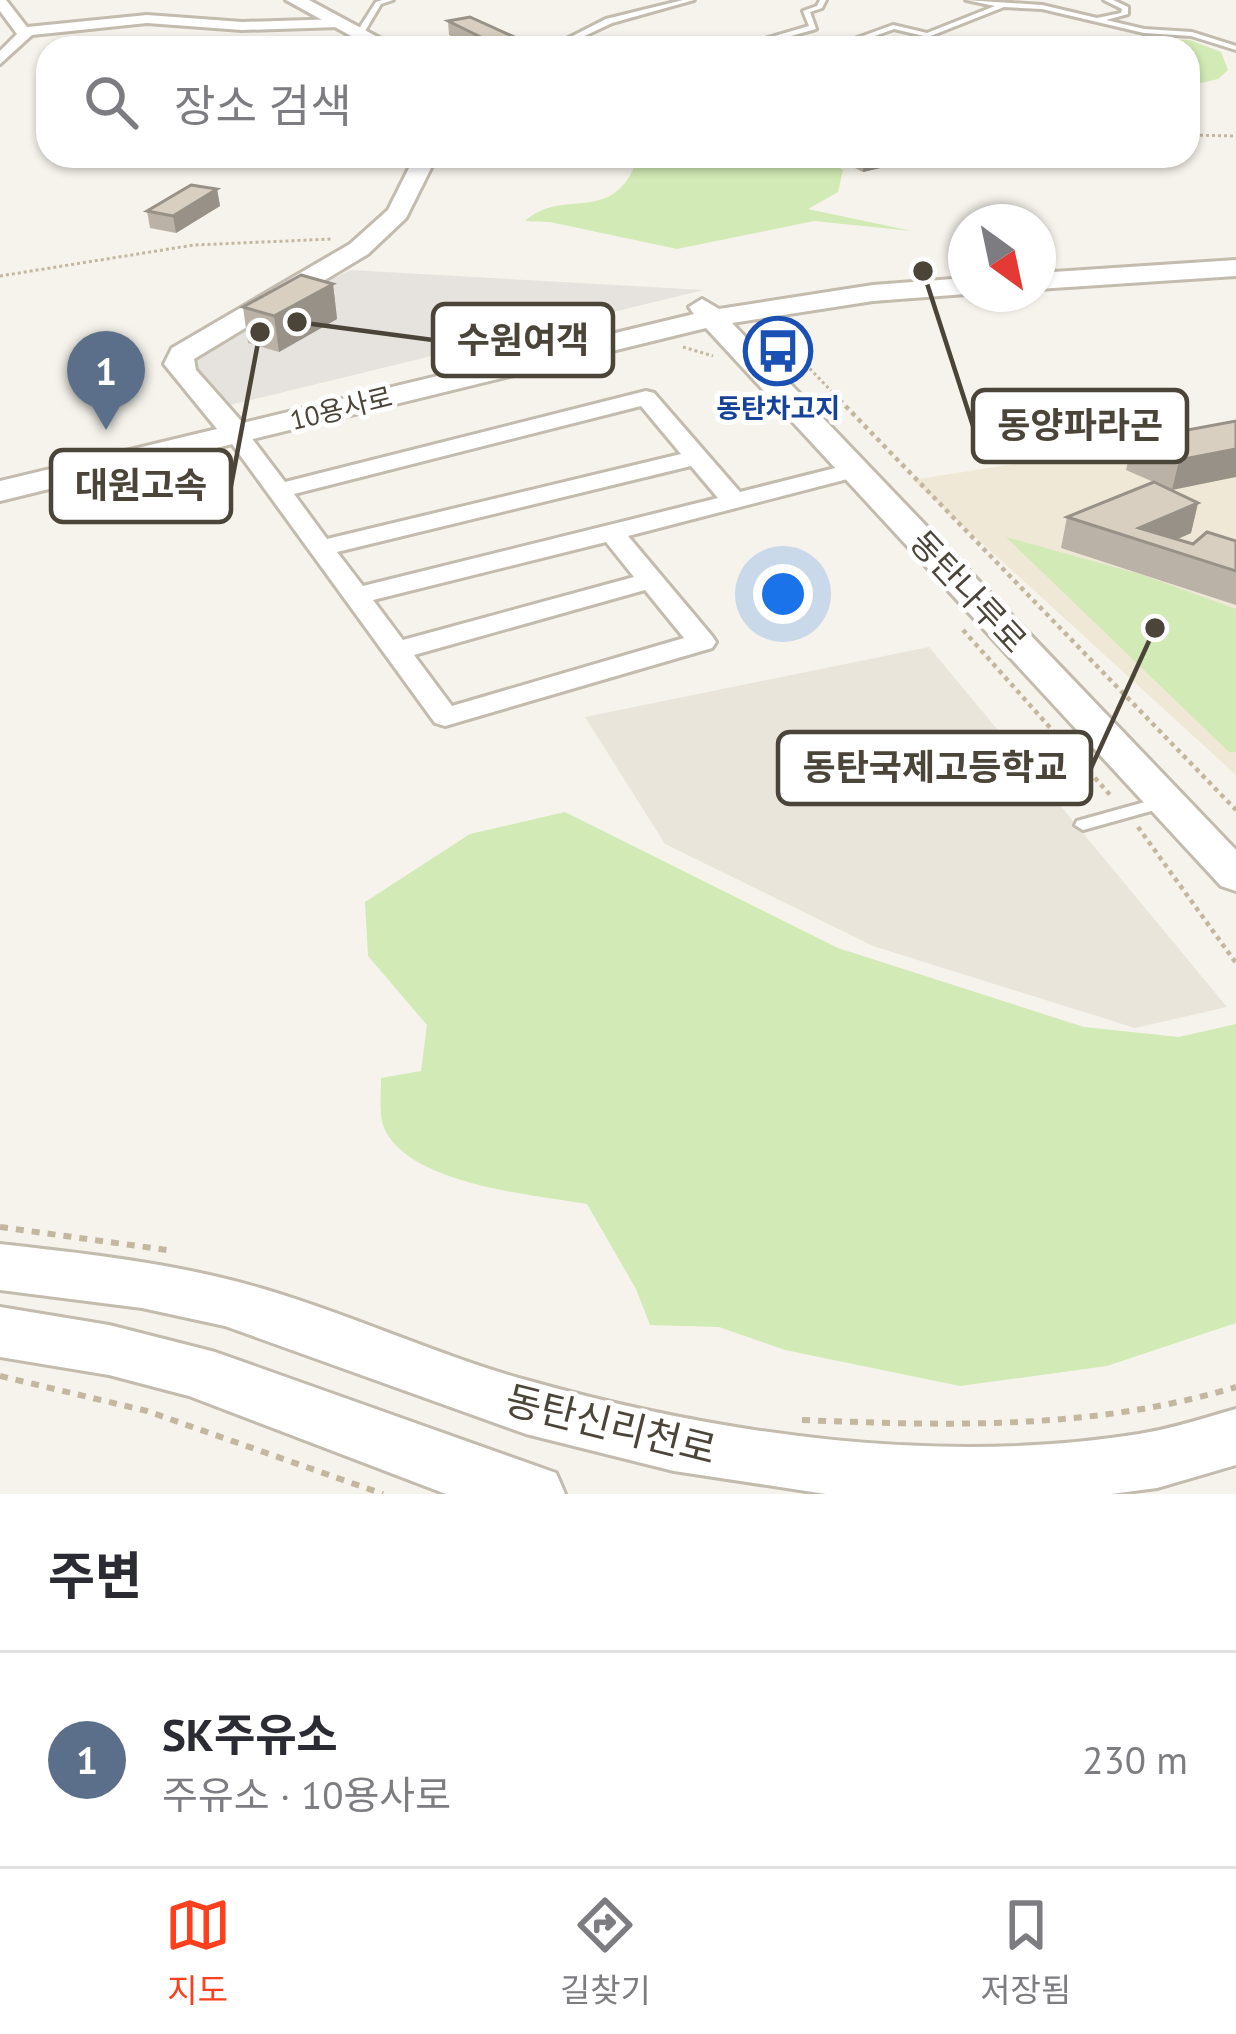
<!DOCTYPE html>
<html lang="ko">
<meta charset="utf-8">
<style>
:root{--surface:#fff;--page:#f2f2f3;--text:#2b2b33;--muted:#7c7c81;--line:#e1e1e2;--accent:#fc3f1d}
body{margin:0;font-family:"PT Sans","Noto Sans KR",sans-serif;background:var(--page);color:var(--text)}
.compass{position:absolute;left:948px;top:204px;width:108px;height:108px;border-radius:50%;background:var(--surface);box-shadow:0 3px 9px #0004;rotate:147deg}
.you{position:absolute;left:783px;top:594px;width:42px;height:42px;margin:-30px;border:9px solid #fff;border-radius:50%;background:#1a73e8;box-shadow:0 0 0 18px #1a73e833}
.badge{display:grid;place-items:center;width:78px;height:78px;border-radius:50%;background:var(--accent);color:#fff;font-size:39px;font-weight:700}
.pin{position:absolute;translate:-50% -99px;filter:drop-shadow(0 3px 6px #0008)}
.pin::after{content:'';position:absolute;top:63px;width:42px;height:36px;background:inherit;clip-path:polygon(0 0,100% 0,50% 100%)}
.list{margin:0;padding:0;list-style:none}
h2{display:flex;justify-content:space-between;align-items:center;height:156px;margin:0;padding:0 48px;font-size:51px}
h2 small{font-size:39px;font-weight:400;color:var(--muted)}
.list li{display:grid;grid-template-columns:78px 1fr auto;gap:36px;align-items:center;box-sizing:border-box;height:216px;padding:0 48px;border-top:3px solid var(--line)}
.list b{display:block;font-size:45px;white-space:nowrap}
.list p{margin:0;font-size:39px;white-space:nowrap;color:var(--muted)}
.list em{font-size:39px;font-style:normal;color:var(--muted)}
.icon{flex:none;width:66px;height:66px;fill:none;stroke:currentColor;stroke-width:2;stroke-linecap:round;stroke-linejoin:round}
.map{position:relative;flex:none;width:1236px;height:1494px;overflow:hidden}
.search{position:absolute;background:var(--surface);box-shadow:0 3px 9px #0004;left:36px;right:36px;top:36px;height:132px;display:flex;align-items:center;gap:30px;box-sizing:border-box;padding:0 42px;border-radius:36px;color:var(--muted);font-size:45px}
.sheet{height:372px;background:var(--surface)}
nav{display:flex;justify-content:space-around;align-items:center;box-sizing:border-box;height:168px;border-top:3px solid var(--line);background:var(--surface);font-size:33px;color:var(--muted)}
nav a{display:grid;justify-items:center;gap:6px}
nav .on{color:var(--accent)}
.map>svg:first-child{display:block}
</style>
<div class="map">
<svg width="1236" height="1494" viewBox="0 0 1236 1494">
<rect width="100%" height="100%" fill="#f6f3ec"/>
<path fill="#eae5da" d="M929 647 1227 1007 1135 1028 873 946 665 844 585 717Z"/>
<path fill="#e6e2dd" d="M350 270 704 290 230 405 194 364 203 346Z"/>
<path fill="#efe8d6" d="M1203 434 1236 446V775L913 480Z"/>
<path fill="#d2eab5" d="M1100 38 1190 40 1221 52 1228 70 1218 79 1188 86V48H970Z
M620 156H820L843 170 838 192 808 209 912 231 814 221 677 249 550 222 525 221C563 187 610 225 635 165Z
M1006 537 1143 575 1236 609V752H1229Z
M565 812 838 948 1084 1027 1179 1037 1236 1024V1323L1107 1366 960 1386 785 1350 719 1327 650 1325 636 1289 587 1204C533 1195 404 1184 383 1125 379 1112 381 1092 381 1078L421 1071 427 1025 368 956 365 902 470 834Z"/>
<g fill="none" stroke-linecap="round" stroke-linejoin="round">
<g stroke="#c2bbae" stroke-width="6">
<path id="service" d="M382 0H393L381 4 365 31 351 32V28L360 27 376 2Z
M683 0H694L612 23 559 48H549L606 19Z
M820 0H826L822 8 810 12 816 29 769 42 777 45 849 41 893 25 927 33 995 6 966 0 1042 5 1097 18 1121 13 1122 9 1104 0H1113L1128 7V14L1106 20 1144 29 1192 32 1236 46V50L1191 36 1144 33 1042 9 1004 7 928 37 894 29 850 45 773 48 761 44 734 48 809 26 803 11 817 6Z
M1163 797 1171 802 1169 806 1083 830 1075 825 1077 821Z"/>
</g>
<g stroke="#c2bbae" stroke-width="6">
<path id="minor" d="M0 0H6L27 27 147 15 242 22 340 19 347 23 340 27 242 30 147 23 32 35 0 64V51L17 34 0 11Z
M646 391 654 393 740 492 855 463 867 470 863 475 628 536 712 636 716 642 712 648 445 726 435 723 224 433 236 426 244 428 285 482ZM641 406 681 454 327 539 294 494ZM691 466 718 498 363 586 337 552ZM606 542 634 577 403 640 373 600ZM645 590 684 638 452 706 414 655Z"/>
</g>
<g stroke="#c2bbae" stroke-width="6">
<path id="tertiary" d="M286 0H309L398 48H373Z
M415 156H437L406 218 368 254 194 359 196 370 243 423 694 314 689 307 702 299 719 309 873 285 966 278V294L873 301 732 323 1236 850V891L1221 886 706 328 0 501V481L217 429 164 364 172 348 350 244 388 210Z
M1236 260V276L1038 289V273Z
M0 1244C88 1254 175 1263 260 1288 350 1314 436 1355 526 1380 720 1435 939 1466 1139 1434 1172 1429 1204 1418 1236 1409V1465L1157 1488 1111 1494H826L674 1471 526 1434 225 1326 142 1308 0 1290Z
M0 1307 109 1325 215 1352 556 1473 565 1494H446L189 1396 109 1375 0 1357Z"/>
</g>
<path stroke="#c4b79f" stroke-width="3" stroke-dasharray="3 3" stroke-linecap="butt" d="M1188 135 1236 136
M0 276 194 245 332 239
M979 300 1027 296
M791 329 789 347 836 396
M683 347 713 356"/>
<path stroke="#c4b79f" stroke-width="4.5" stroke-dasharray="4.5 4.5" stroke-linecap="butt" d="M833 393 1236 810
M963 630 1111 796
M1138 827 1236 963"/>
<path stroke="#c4b79f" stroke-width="6" stroke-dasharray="8 8" stroke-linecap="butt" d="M0 1227 167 1250
M0 1376 147 1411 383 1494
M802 1420C950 1426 1093 1430 1236 1387"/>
<use href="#service" fill="#fff" fill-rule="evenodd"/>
<use href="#minor" fill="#fff" fill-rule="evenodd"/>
<use href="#tertiary" fill="#fff" fill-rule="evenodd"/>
</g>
<path fill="#bab2a6" d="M448 21 523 41 524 48H475L449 35Z
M847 156H911L910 161 863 172 847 164Z
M217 189 220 206 176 233 150 228 147 211Z
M333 284 337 319 279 352 248 343 243 307Z
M1236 421 1172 490 1126 470 1133 440Z
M1198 503 1191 533 1177 539 1193 544 1236 541V605L1061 548 1067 517Z"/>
<path fill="#979187" d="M523 41 524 48H501V47Z
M896 156H911L910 161 863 172 864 164Z
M217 189 220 206 176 233 173 216Z
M333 284 337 319 279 352 274 316Z
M1236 449V477L1172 490 1179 460Z
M1198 503 1191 533 1160 547 1139 528Z"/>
<path fill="#d8cfc1" stroke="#979187" stroke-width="3" d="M470 17 523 41 501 47 448 21Z
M848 156H896L864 164Z
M191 185 217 189 173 216 147 211Z
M301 275 333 284 274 316 243 307Z
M1236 421V449L1179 460 1133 440Z
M1154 482 1198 503 1139 528 1193 544 1207 532 1236 541V571L1067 517Z"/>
<defs>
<g id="bus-ring" transform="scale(3.45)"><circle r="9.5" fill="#fff" stroke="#1a4fb4" stroke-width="1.5"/><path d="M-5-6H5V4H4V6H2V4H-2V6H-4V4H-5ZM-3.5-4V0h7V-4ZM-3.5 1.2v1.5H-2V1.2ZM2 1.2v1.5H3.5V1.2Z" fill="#1a4fb4"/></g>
</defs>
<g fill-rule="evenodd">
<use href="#bus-ring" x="778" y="351"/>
</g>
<g text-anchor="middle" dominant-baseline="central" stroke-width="10" stroke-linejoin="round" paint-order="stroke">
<g font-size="27" fill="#4b4439" stroke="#fff">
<text transform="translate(341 408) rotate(-14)">10용사로</text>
</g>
<g font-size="27" font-weight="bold" fill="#164399" stroke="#fff">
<text x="778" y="408">동탄차고지</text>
</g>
<g font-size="33" fill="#4b4439" stroke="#fff">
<text transform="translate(969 591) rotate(47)">동탄나루로</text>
</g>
<g font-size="39" fill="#4b4439" stroke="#fff">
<text transform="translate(611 1424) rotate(14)">동탄신리천로</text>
</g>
</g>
<path fill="none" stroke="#4b4439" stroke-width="4.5" d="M297 322L433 340M923 271L973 426M260 332L231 486M1155 628L1091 768"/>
<g fill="#4b4439" stroke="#fff" stroke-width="4.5">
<circle cx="297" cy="322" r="12"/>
<circle cx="923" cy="271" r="12"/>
<circle cx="260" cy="332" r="12"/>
<circle cx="1155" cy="628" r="12"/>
</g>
<g fill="#fff" stroke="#4b4439" stroke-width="4.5">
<rect x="433" y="304" width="180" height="72" rx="12"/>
<rect x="973" y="390" width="214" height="72" rx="12"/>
<rect x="51" y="450" width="180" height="72" rx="12"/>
<rect x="778" y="732" width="313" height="72" rx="12"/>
</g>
<g font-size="36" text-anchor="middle" font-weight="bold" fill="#4b4439">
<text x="523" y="353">수원여객</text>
<text x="1080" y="438">동양파라곤</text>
<text x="141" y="498">대원고속</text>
<text x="935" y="780">동탄국제고등학교</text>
</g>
</svg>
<svg class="compass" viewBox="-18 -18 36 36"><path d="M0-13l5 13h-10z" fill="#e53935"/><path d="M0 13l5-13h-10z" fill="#7c7c81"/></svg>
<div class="you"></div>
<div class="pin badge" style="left:106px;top:430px;background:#5c6f8a">1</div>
<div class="search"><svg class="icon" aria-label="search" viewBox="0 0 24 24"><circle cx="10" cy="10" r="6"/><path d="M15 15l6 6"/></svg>장소 검색</div>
</div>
<section class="sheet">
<h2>주변<small></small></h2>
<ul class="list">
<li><span class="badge" style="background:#5c6f8a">1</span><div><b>SK주유소</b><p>주유소 · 10용사로</p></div><em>230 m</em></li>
</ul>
</section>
<nav>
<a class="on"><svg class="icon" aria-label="map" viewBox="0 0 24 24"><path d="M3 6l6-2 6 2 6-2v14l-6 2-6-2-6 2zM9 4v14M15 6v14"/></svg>지도</a>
<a><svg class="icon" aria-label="directions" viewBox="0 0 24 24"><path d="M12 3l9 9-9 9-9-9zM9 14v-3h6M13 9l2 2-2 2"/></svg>길찾기</a>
<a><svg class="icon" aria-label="saved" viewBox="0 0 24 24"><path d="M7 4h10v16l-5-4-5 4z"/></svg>저장됨</a>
</nav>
